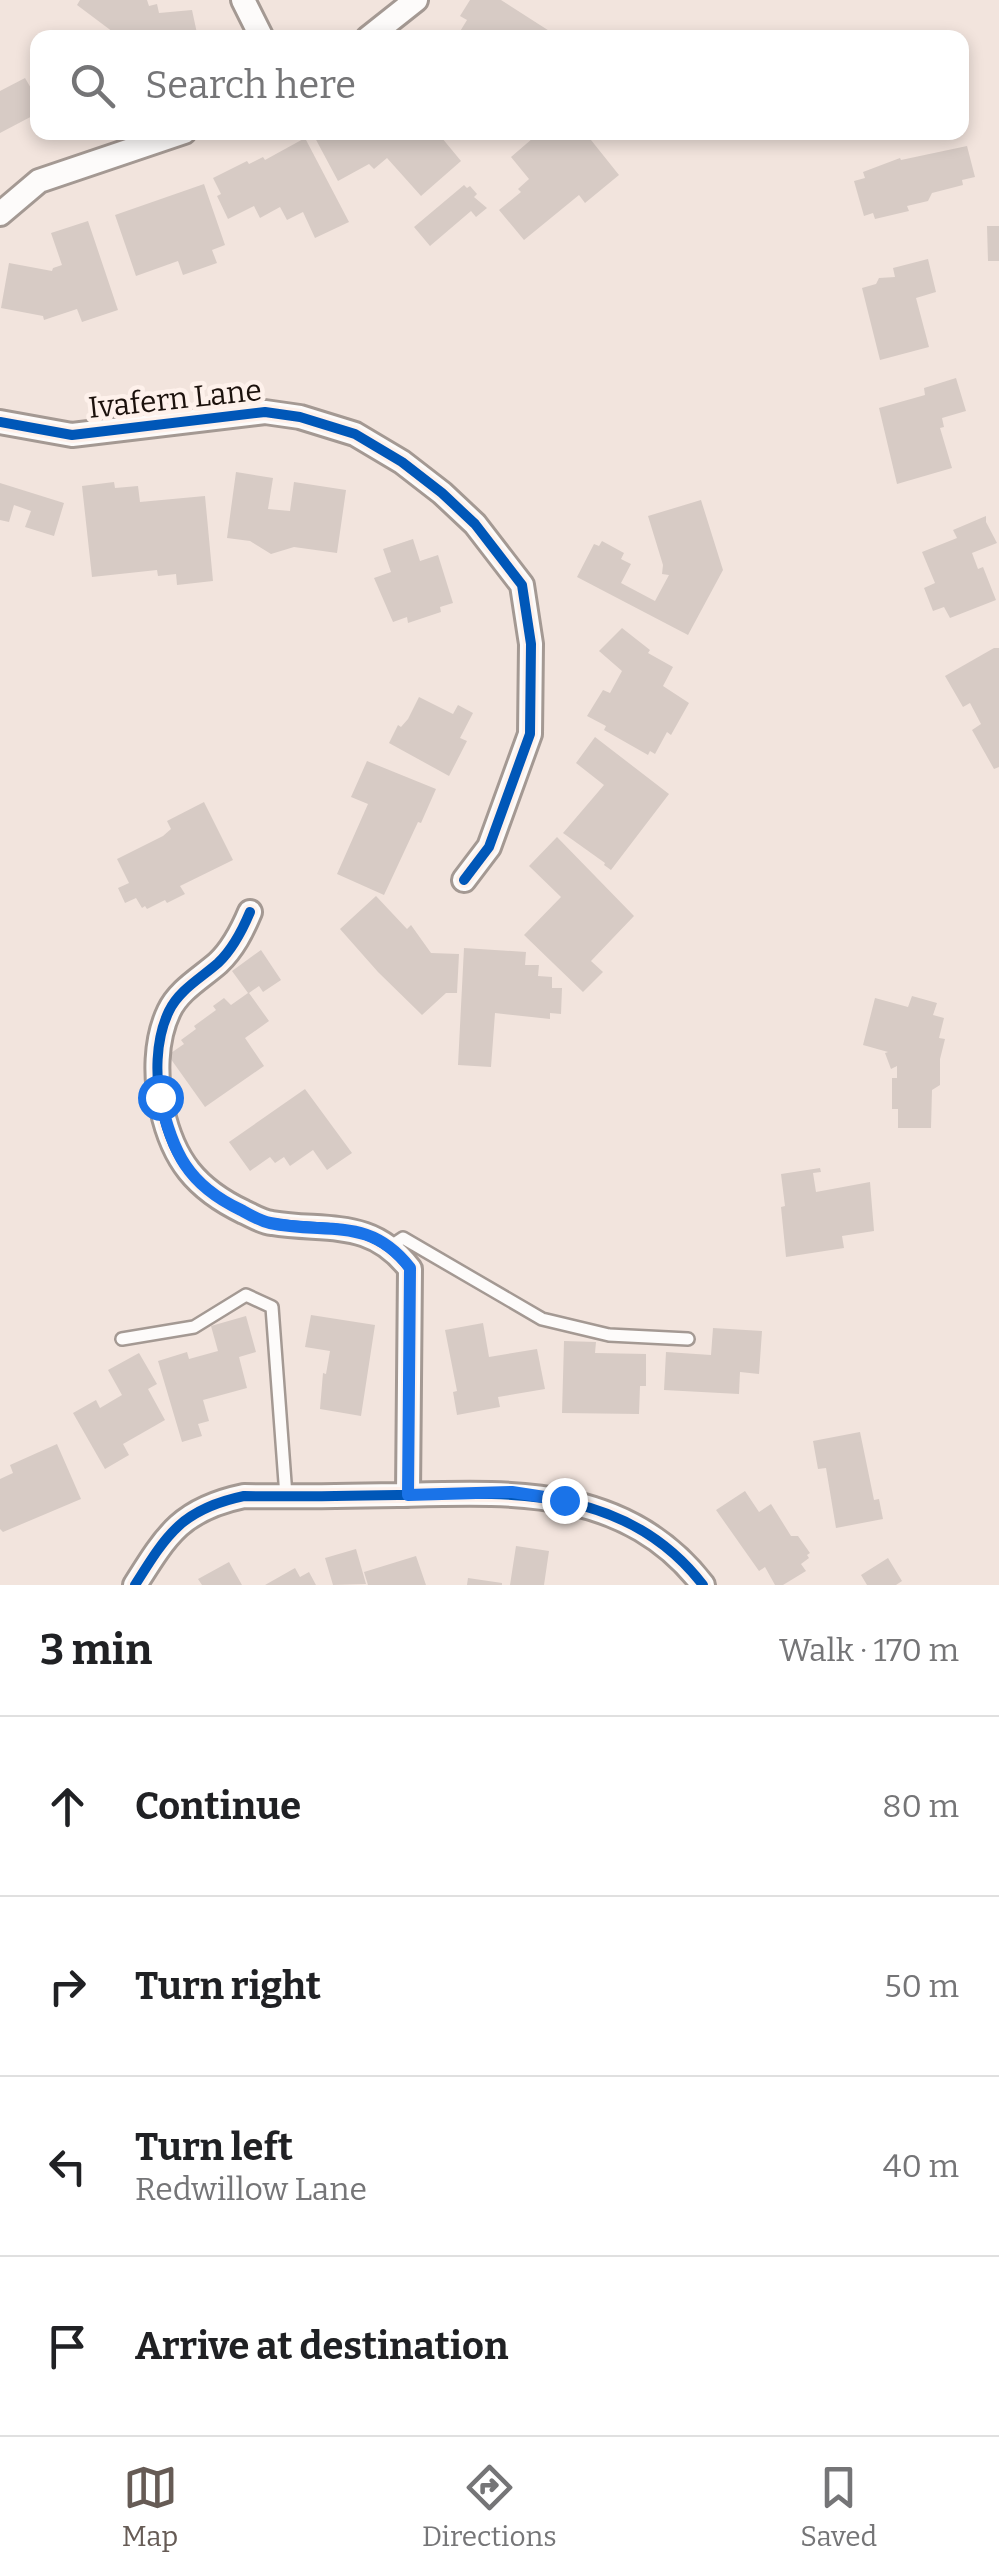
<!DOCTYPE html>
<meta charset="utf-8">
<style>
:root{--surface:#fff;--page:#f6f6f6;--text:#202124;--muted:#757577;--line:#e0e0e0;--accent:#665b55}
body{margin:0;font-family:Bitter,serif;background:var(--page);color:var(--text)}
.stop{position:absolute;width:30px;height:30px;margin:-22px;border:8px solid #1a73e8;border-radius:50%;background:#fff}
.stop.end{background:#1a73e8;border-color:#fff;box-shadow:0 2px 10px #0008}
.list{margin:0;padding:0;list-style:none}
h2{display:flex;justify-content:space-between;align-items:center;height:130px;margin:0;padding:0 40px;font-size:42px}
h2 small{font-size:32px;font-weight:400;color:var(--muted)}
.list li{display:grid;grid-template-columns:65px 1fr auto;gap:30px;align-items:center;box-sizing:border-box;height:180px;padding:0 40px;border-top:2px solid var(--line)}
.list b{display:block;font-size:38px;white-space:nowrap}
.list p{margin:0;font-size:32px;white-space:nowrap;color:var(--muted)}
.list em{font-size:32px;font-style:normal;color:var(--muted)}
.icon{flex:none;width:55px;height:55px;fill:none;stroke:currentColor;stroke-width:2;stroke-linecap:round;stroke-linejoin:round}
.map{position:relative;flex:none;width:999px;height:1585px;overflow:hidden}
.search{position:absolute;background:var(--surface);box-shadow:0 5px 15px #0003;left:30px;right:30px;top:30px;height:110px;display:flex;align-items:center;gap:25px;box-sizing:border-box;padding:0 35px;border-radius:20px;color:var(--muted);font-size:38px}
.sheet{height:850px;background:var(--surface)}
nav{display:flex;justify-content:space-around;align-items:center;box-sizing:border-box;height:140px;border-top:2px solid var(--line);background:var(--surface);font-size:28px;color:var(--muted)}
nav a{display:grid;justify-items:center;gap:5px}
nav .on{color:var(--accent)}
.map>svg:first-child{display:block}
</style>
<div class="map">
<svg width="999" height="1585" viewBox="0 0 999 1585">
<rect width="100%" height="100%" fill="#f2e4dd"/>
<path fill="#d7cbc5" d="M80 0H147L149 6 157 4 159 13 192 10 198 38H114L113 32 77 5Z
M470 0H501L554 34 551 38H456L467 20 460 16Z
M25 78 38 100V113L0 133V91Z
M321 132H437L461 161 421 196 387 158 374 169 369 164 338 181 314 136Z
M540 132H592L595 136 591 140 619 175 585 203 579 195 524 240 499 210 521 192 518 189 529 179 511 157Z
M305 138 349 222 315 238 303 212 287 220 280 207 260 218 254 206 228 219 217 196 221 194 213 178 247 161 249 164 263 157 265 160Z
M967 146 975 177 962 180 963 185 932 193 928 201 907 206 909 211 875 219 873 213 864 216 854 181 865 178 863 172 900 158 901 160Z
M204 184 225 245 212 250 217 263 183 275 178 261 136 276 115 215Z
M464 185 467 188 470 186 477 194 474 197 487 208 476 217 471 211 430 246 414 227Z
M88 221 118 310 82 322 77 309 44 320 43 316 1 308 9 263 52 271 53 268 62 265 51 233Z
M987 226H999V261H988Z
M928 259 936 292 916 298 929 347 880 360 862 288 876 284 879 278 895 277 893 268Z
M956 378 966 411 942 418 944 427 940 428 952 468 897 484 879 408 925 395 924 388Z
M236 472 273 478 268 509 290 511 294 482 346 490 337 553 294 547 271 554 250 541 227 538Z
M114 482 115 488 138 486 140 502 205 496 213 581 177 585 176 574 158 576 157 570 92 577 82 486Z
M0 483 64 503 54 536 25 527 31 511 14 505 9 522 0 520Z
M701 500 723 570 688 635 577 577 594 544 599 546 602 541 624 553 621 559 631 564 621 583 655 601 669 575 662 574 663 565 648 516Z
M986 516V522L997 543 972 553 978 569 983 567 996 600 950 618 944 607 933 611 924 588 935 583 922 552 957 538 953 530Z
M413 539 420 561 438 555 453 603 440 607 441 612 408 623 407 617 393 622 374 578 391 572 383 549Z
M622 628 650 650 648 653 673 667 663 686 689 703 671 735 667 732 655 754 650 751 648 755 604 730 606 726 587 716 603 690 610 693 622 671 599 651Z
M994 648H999V767L994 769 972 730 981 724 970 703 963 707 945 676Z
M419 697 453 714 458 705 473 713 460 738 467 741 449 776 389 743 398 725 401 727 408 719Z
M595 737 669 794 611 870 604 865 605 863 563 833 604 785 576 763Z
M367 761 436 789 421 823 418 822 384 895 337 874 368 804 351 797Z
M204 802 233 860 180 886 185 894 167 903 165 900 147 909 145 906 142 908 136 898 125 903 118 888 129 883 117 859 163 836 171 829 167 821Z
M557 837 634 916 591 961 603 972 583 992 524 935 561 897 529 866Z
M376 896 407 929 411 925 431 953 459 954 457 993H446L422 1015 378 972 340 929Z
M464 948 526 952 525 965H539L538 976 552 977V988H562L561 1014 550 1013V1019L495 1013 491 1067 458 1065Z
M261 950 281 980 263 992 259 986 249 993 269 1021 245 1038 264 1066 205 1107 168 1055 184 1044 181 1040 196 1029 194 1026 216 1010 213 1006 224 998 231 1005 248 993 232 971Z
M912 996 937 1003 933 1015 944 1018 939 1038 945 1039 940 1059V1085L932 1090 931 1128H898V1109H892V1078H897V1066L891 1069 885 1053 888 1052 863 1045 875 998 908 1007Z
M305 1089 352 1153 327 1170 313 1150 290 1166 284 1157 275 1163 270 1157 250 1171 229 1142Z
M820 1168 821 1172 813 1173 816 1192 870 1182 874 1231 842 1236 844 1248 786 1257 781 1207 785 1206 781 1174Z
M311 1315 375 1325 361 1416 320 1409 323 1373 326 1374 330 1351 305 1347Z
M246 1316 256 1352 239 1357 247 1388 203 1400 209 1421 198 1424 202 1436 182 1442 158 1361 187 1352 189 1359 218 1351 211 1326Z
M483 1323 489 1357 537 1349 545 1389 498 1397 500 1407 457 1415 453 1392 457 1391 445 1330Z
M713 1328 762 1331 759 1374 740 1372 739 1394 664 1390 666 1352 711 1355Z
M564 1341 596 1342 595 1353 646 1354V1386H640L639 1414 562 1413Z
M139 1353 157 1384 148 1389 165 1420 123 1444 129 1455 105 1469 73 1413 96 1400 100 1408 122 1395 108 1370Z
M860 1432 874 1500 879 1499 883 1519 836 1528 826 1468 818 1469 813 1441Z
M57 1444 81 1499 3 1532 0 1529V1479L13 1473 10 1465Z
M745 1491 759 1512 771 1504 791 1536H798L810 1553 807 1555 809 1558 801 1564 806 1571 783 1585H775L765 1567 759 1571 716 1510Z
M516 1546 549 1551 544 1585H510Z
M356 1549 366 1584 333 1585 325 1558Z
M416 1556 426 1585H368L364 1572Z
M888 1558 902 1581 896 1585H867L861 1575Z
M229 1562 242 1585H202L198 1579Z
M295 1568 300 1577 309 1572 316 1585H265Z
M468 1578 502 1583V1585H467Z"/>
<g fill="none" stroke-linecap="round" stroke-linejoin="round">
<g stroke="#a49993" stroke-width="16">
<path id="service" d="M391 1246 403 1238 542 1319 609 1335 688 1339
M122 1339 194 1327 246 1295 272 1307 286 1496"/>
</g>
<g stroke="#a49993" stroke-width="28">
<path id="minor" d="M243 0 262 38
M368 38 416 0
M0 214 39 181 184 132
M0 422 72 435 265 412 300 417 355 434 402 462 442 493 475 524 522 585 531 644 530 734 489 847 464 880
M250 912C242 931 233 949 218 963 201 978 179 990 169 1011 155 1040 155 1078 162 1109 173 1160 196 1189 244 1212 253 1216 262 1222 272 1223 328 1232 371 1218 410 1269L408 1495
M135 1585C167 1534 182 1509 244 1496 295 1497 347 1496 398 1495 511 1492 626 1485 703 1585"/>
</g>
<use href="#service" stroke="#fdfbfa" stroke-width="11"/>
<use href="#minor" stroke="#fdfbfa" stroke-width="22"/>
<g stroke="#fef1eb" stroke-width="16">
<path id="cycleway" d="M0 422 72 435 265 412 300 417 355 434 402 462 442 493 475 524 522 585 531 644 530 734 489 847 464 880
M250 912C242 931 233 949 218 963 201 978 179 990 169 1011 155 1040 155 1078 162 1109 173 1160 196 1189 244 1212 253 1216 262 1222 272 1223 328 1232 371 1218 410 1269L408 1495
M135 1585C167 1534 182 1509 244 1496 295 1497 347 1496 398 1495 511 1492 626 1485 703 1585"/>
</g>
<use href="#cycleway" stroke="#0057b8" stroke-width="10"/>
</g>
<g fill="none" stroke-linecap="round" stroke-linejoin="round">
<path stroke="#1a73e8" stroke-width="12" d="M160 1097C172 1152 188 1185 241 1210 250 1215 260 1221 270 1223 327 1235 369 1215 410 1268L408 1495 512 1492 564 1500"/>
</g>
<g text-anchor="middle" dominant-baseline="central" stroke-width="9" stroke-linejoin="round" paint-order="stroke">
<g font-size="30" fill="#1b110c" stroke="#fef1eb">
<text transform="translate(175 399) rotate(-6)">Ivafern Lane</text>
</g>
</g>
</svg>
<div class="stop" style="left:160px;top:1097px"></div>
<div class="stop end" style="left:564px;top:1500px"></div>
<div class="search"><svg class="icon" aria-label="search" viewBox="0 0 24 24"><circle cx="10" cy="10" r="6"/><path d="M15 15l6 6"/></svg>Search here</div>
</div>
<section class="sheet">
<h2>3 min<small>Walk · 170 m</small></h2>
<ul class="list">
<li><svg class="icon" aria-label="ahead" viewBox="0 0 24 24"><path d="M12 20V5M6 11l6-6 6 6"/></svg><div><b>Continue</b></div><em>80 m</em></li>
<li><svg class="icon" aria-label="right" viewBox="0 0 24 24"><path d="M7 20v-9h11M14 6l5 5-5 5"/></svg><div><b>Turn right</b></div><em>50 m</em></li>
<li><svg class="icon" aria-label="left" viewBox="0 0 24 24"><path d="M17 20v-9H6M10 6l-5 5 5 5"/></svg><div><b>Turn left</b><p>Redwillow Lane</p></div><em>40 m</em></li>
<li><svg class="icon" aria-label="arrive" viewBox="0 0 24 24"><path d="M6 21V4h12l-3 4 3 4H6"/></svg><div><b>Arrive at destination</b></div></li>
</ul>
</section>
<nav>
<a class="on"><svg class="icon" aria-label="map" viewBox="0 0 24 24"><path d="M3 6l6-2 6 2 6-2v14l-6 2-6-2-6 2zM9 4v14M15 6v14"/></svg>Map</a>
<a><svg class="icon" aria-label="directions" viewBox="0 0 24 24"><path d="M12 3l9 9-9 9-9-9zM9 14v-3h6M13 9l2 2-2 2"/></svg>Directions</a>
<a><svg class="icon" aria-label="saved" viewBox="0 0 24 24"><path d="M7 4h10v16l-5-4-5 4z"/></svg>Saved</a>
</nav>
